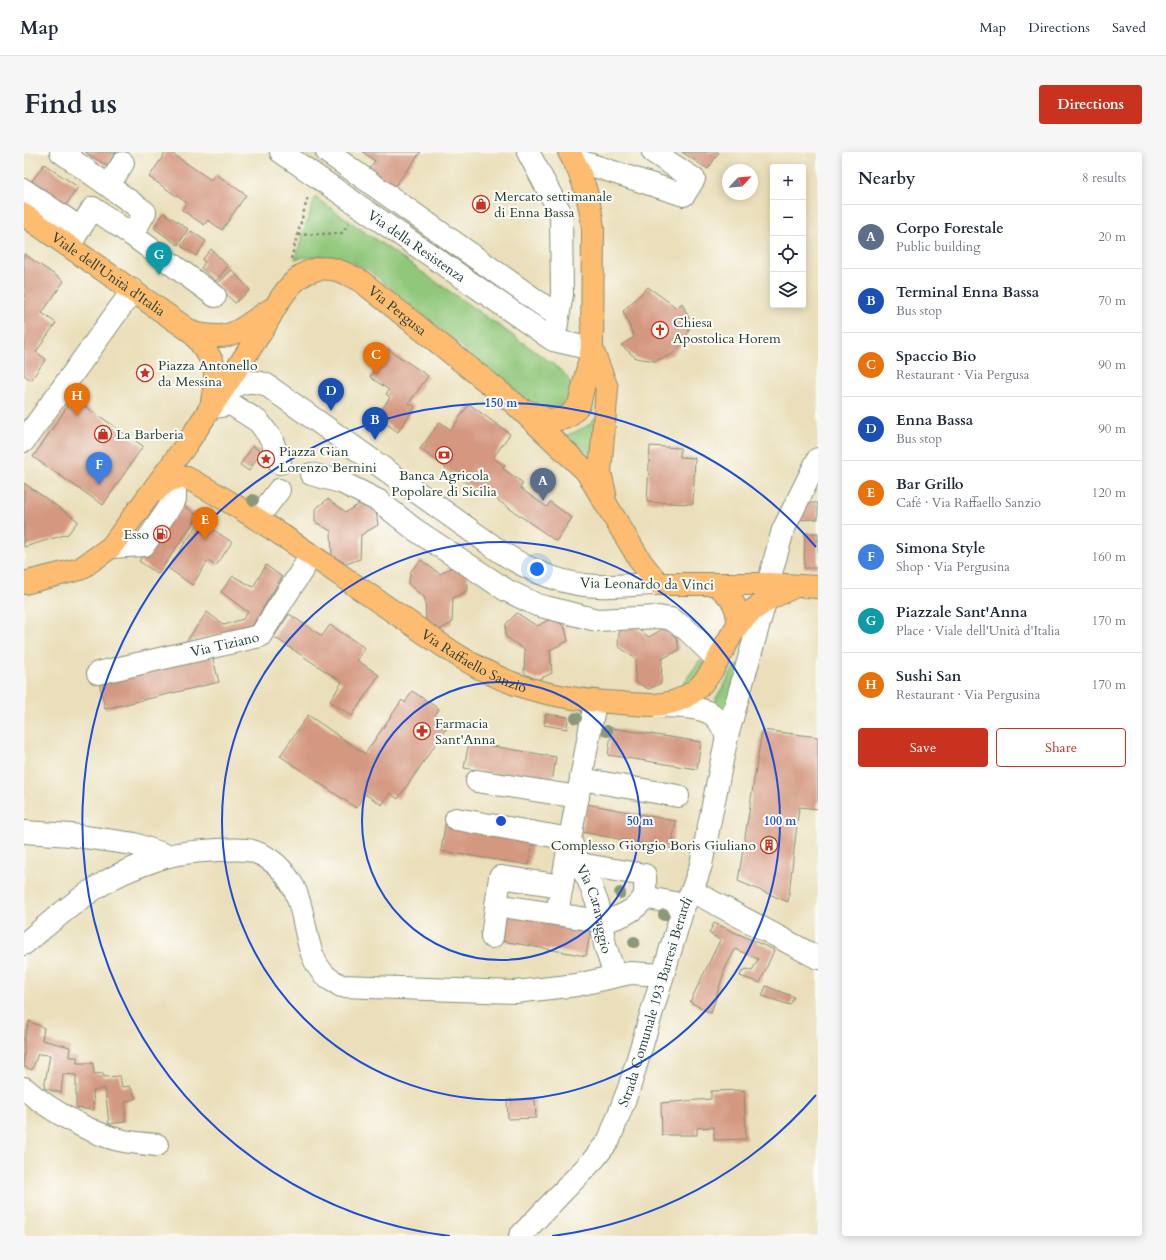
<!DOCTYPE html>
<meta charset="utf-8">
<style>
:root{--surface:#fff;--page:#f6f6f7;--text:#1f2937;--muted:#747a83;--line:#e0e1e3;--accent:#c8321e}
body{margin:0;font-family:Cardo,serif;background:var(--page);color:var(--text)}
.controls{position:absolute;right:12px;top:12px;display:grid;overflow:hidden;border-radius:4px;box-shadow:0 2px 10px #0003}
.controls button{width:36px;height:36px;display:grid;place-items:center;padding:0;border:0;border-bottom:1px solid var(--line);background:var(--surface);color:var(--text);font:20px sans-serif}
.compass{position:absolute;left:698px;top:12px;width:36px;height:36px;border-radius:50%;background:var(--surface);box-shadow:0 2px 10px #0003;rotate:64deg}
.you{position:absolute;left:513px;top:417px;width:14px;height:14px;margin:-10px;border:3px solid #fff;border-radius:50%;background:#1a73e8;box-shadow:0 0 0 6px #1a73e833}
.badge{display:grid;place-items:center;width:26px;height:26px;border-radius:50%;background:var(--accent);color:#fff;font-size:13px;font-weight:700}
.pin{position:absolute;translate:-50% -33px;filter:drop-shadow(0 1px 2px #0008)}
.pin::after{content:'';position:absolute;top:21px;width:14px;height:12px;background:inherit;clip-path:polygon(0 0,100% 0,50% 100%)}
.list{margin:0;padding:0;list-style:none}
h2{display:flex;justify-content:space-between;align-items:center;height:52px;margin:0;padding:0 16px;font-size:17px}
h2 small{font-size:13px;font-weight:400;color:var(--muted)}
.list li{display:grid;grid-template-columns:26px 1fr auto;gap:12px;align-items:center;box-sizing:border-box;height:64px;padding:0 16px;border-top:1px solid var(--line)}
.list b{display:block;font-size:15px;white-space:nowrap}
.list p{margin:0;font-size:13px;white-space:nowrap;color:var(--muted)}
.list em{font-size:13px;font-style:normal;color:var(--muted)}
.actions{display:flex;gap:8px;padding:12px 16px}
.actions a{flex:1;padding:9px 0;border:1px solid var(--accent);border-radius:4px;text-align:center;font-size:14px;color:var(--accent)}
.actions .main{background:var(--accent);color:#fff}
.icon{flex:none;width:22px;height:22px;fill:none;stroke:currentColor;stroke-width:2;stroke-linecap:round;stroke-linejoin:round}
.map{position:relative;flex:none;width:794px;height:1084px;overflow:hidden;border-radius:4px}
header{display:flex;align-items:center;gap:24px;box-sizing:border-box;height:56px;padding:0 20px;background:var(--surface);border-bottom:1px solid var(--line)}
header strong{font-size:19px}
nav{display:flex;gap:22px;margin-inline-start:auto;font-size:14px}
.intro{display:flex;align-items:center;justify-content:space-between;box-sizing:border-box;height:96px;padding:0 24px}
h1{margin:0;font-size:28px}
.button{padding:10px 18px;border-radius:4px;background:var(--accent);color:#fff;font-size:14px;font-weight:700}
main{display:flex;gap:24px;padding:0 24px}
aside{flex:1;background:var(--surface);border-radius:4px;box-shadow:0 2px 10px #0003}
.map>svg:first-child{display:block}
</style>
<header>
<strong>Map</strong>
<nav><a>Map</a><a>Directions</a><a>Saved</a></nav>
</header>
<div class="intro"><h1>Find us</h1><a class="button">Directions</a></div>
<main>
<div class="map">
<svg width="794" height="1084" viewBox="0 0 794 1084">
<rect width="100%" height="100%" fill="#fdfcf7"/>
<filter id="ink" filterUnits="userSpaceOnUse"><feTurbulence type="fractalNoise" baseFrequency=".025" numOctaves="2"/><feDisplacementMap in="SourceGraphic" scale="8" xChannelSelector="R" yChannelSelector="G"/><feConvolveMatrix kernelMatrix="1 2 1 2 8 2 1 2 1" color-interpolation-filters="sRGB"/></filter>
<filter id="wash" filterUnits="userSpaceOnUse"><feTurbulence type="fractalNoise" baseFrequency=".012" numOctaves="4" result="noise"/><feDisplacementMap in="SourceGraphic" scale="16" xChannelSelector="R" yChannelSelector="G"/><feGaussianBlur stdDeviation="0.9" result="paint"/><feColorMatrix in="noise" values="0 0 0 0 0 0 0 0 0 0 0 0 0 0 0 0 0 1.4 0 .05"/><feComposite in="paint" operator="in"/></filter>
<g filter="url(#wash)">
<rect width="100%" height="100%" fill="#eadfba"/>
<path fill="#90c77a" stroke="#588257" d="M291 45 528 211C545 225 551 230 546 253 529 262 524 259 507 252L343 117C315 103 302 102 271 107Z
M573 264 568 314 542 284 563 274Z
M676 508 682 512 665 537 658 533Z
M717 512 701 562 692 552V546L710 516Z"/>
<g id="blocks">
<path fill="#d49880" d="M61 0H92L83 14Z
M142 0H146L187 28 192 22 222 43 198 78 184 68 180 73 158 58 163 51 125 25Z
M339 0H397L367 39 342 21 351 9Z
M658 0H695L684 17Z
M20 12 54 35 38 59 4 35Z
M140 61 164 77 154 93 130 76Z
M167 79 182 89 172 104 157 94Z
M187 97 204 114 192 129 177 116 181 110 178 108Z
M0 102 40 129 18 161 32 171 12 200 22 207 7 228 0 223Z
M208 118 226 138 211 151 193 132Z
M624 135 653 156 658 151 667 171 661 189 649 202 631 209 612 206 597 193 610 185 599 159Z
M364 197 404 224 385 251 391 255 374 280 353 265 366 245 362 242 365 238 346 225Z
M49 246 119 294 79 353 9 305Z
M445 252 486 282 469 306 481 314 478 316 499 331 496 336 523 355 526 350 548 366 532 389 462 340 459 343 396 297 416 270 427 278Z
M229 294 237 300 225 319 216 313Z
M626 294 656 296V305L671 306 669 352 623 350Z
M0 331 54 369 44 382 0 395Z
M304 347 322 360 341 349 352 359 354 373 337 383 336 407 322 412 308 404 307 379 291 370V357Z
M155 350 174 364 134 422 115 409Z
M780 351H794V367L772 368Z
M176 369 208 390 192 414 184 409 168 433 144 416Z
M781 381H794V416H780Z
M397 408 416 422 431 413 443 423 444 438 429 446 428 471 413 479 402 468 401 446 384 432 387 419Z
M242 413 258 425 228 474 162 490 183 460 200 473 219 467 224 460 197 440 209 424 229 435Z
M493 461 513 474 530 465 541 476 544 489 526 498 528 521 513 528 500 521 501 498 481 484 482 472Z
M265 462 298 484 306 473 341 496 333 508 355 523 328 564 306 549 318 530 250 485Z
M606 471 625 485 642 475 653 487 655 498 638 507 637 531 625 537 611 530 612 507 594 494 595 481Z
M188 503 195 530 81 557 75 530Z
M388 539 415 557 410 565 424 574 374 647 366 641 358 653 341 642 332 656 256 604 284 563 341 602 378 548 381 551Z
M522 562 544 565 543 577 520 573Z
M588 576 677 590 673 617 584 603Z
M738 578 794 585V657L775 655 764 750 714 729Z
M445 590 532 605 528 631 440 616Z
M563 652 652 669 647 697 558 680Z
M421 672 509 687 505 713 417 699Z
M478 760 567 776 562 804 473 788Z
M690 771 750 798 736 831 716 824 718 819 723 817 728 819 734 807 711 797 701 817 687 861 666 850 696 788 685 781Z
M742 834 770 845 766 853 738 844Z
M5 869 20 876 18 888 46 895 45 905H53V911H69L70 922 79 921 80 925 96 924 98 935 106 934 112 946 101 950V970L85 972 81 936 69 939 70 958 52 956V923L39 922 37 941 20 936 26 903 14 902 8 918 0 915V888Z
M720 938 722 987 690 988V975L673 976V983H638L637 951 687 947V939Z
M511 947 512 966 484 967 483 948Z"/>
</g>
</g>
<g filter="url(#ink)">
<use href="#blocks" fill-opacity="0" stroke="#848e77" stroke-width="1"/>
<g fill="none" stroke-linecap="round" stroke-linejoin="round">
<g stroke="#848e77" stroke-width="24">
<g id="minor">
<path d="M37 0 121 60 108 83 69 56 45 94"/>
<path id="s1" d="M257 0 529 188 568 197"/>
<path d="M303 0 534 164"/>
<path d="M504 0 537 62 538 142 532 177"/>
<path d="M549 7 660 43 670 27 629 0"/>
<path d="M85 33 99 11"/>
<path d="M0 38 56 76"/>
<path d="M108 83 191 144"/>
<path d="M193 250C209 233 218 226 241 232L477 400C506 419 538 433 574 434 594 435 615 432 635 432"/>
<path d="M186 256 207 252 235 270 248 288 256 311"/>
<path d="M0 289 109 138"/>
<path d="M287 322 317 330 355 349 390 377 482 438 513 453 573 468 634 465 647 467 662 477 694 508"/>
<path d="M233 367 255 338"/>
<path d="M87 395 120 393 151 347V325"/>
<path d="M744 432 759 378 794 307"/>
<path id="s2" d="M74 521 236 484 287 404"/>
<path id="s3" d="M571 550 546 687 555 712 564 727 574 753 581 793 591 824"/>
<path d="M633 554C649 555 675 553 689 563 696 568 699 577 703 584"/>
<path d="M557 627 654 644"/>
<path d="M453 629 554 645"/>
<path d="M432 667 546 687 533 762"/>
<path d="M0 680 47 683 110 692 145 704"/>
<path d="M668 739 794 806"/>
<path d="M620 745 660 753"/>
<path d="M472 753 577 769C592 767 612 760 620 745 622 739 621 729 621 723L555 712"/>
<path d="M468 785 476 725 538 734"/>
<path d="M0 792C26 771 51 748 80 731 97 720 125 710 144 704 159 700 215 695 228 699 248 705 261 719 270 736 284 764 279 805 304 826 308 829 313 831 317 834L491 840 553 833 606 821 638 823"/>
<path d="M0 936C24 957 68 983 100 989 111 991 122 992 133 993"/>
<path id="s4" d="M496 1084 570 1007 585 988 605 936 660 753 668 739 677 713 703 584 741 450"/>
</g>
</g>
<g stroke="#848e77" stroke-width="24">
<g id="major">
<path id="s5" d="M0 63 169 181C191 212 195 211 188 249"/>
<path d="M169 181C212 190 213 178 246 158"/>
<path d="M568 197 583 236 576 320 581 342"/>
<path d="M503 259 527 269 544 265 555 253 568 197 569 76C566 49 559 23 545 0"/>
<path id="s6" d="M132 339C142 329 148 325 163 326 237 365 306 417 376 464 412 489 449 517 491 532 524 544 562 549 597 551 619 553 641 556 661 545 690 530 696 497 714 473 727 456 751 443 770 435"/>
<path id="s7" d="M0 431 56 417 87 395 162 293 241 174C255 147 275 108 312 118 320 120 329 125 337 129L492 253 562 319 617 410 635 432H744L794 435"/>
<path d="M693 433C707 444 714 454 714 472"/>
</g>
</g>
<path stroke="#848e77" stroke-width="2.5" stroke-dasharray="3 3" stroke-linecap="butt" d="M274 83 318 81 325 71
M267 107 284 44"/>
<use href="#minor" stroke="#fff" stroke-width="22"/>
<use href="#major" stroke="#fdbc6f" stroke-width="22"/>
</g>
<g fill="#8a997a">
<circle cx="229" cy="348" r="6"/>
<circle cx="552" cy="566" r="6"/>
<circle cx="583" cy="579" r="6"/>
<circle cx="596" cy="741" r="6"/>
<circle cx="640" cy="763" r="6"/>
<circle cx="610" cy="790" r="6"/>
</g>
</g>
<g fill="none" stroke="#1d4ed8" stroke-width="2">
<circle cx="477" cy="669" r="139"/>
<circle cx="477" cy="669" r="279"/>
<path d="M792 943A418 418 0 0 1 528 1084M426 1084A418 418 0 1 1 792 395"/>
</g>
<defs>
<g id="shop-ring" transform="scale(0.9)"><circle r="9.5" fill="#fdfcf7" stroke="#c8321e" stroke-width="1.5"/><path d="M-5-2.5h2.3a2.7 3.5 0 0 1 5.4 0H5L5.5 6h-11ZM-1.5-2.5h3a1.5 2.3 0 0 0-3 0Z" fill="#c8321e"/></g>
<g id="church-ring" transform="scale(0.9)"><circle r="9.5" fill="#fdfcf7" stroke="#c8321e" stroke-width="1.5"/><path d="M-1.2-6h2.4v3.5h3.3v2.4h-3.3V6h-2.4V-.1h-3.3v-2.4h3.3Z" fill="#c8321e"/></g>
<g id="sight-ring" transform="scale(0.9)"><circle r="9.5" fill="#fdfcf7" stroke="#c8321e" stroke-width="1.5"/><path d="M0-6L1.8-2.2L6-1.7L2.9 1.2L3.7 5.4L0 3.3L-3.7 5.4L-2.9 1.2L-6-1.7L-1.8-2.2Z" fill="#c8321e"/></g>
<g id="bank-ring" transform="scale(0.9)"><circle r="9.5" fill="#fdfcf7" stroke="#c8321e" stroke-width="1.5"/><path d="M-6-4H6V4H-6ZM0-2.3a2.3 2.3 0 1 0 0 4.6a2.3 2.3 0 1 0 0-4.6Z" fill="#c8321e"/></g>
<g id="fuel-ring" transform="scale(0.9)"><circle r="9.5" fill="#fdfcf7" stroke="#c8321e" stroke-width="1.5"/><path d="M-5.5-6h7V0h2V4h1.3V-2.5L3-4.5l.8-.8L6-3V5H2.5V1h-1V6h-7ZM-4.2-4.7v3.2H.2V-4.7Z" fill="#c8321e"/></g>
<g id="pharmacy-ring" transform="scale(0.9)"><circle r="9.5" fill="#fdfcf7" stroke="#c8321e" stroke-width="1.5"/><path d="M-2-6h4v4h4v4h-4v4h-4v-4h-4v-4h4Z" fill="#c8321e"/></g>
<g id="building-ring" transform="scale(0.9)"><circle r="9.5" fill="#fdfcf7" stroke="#c8321e" stroke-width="1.5"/><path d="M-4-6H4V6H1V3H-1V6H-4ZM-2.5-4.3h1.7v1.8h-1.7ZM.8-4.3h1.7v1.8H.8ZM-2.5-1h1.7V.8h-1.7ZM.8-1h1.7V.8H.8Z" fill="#c8321e"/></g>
</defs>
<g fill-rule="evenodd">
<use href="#shop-ring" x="457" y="52"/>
<use href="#church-ring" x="636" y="178"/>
<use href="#sight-ring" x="121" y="221"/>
<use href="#shop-ring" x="79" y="282"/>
<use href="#bank-ring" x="420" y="303"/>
<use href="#sight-ring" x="242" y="307"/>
<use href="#fuel-ring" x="138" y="382"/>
<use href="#pharmacy-ring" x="398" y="579"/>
<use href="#building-ring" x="745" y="693"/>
</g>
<g text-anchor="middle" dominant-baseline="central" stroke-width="4" stroke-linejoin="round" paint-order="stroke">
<g font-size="14" fill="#1f3d34" stroke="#fdfcf7" text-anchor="start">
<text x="470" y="44">Mercato settimanale<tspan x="470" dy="16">di Enna Bassa</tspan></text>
<text x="649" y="170">Chiesa<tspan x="649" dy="16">Apostolica Horem</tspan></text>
<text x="134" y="213">Piazza Antonello<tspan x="134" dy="16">da Messina</tspan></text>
<text x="92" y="282">La Barberia</text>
<text x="255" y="299">Piazza Gian<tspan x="255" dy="16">Lorenzo Bernini</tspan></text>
<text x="420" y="323" text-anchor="middle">Banca Agricola<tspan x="420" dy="16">Popolare di Sicilia</tspan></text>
<text x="125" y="382" text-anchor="end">Esso</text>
<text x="411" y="571">Farmacia<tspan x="411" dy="16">Sant'Anna</tspan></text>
<text x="732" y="693" text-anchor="end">Complesso Giorgio Boris Giuliano</text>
</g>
<g font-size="14" fill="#1f3d34" stroke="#fdfcf7">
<text stroke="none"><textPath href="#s1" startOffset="165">Via della Resistenza</textPath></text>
<text stroke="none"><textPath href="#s5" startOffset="103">Viale dell'Unità d'Italia</textPath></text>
<text stroke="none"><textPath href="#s7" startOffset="538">Via Pergusa</textPath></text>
<text transform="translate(623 432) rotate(1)">Via Leonardo da Vinci</text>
<text stroke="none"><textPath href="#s2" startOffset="130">Via Tiziano</textPath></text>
<text stroke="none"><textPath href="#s6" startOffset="376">Via Raffaello Sanzio</textPath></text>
<text stroke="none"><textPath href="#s3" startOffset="214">Via Caravaggio</textPath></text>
<text stroke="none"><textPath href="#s4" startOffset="277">Strada Comunale 193 Barresi Berardi</textPath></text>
</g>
</g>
<circle cx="477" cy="669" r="6" fill="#1d4ed8" stroke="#fdfcf7" stroke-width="2"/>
<g font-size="12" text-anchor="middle" font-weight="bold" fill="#1d4ed8" stroke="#fdfcf7" stroke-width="4" stroke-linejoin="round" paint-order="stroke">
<text x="477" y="255">150 m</text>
<text x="616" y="673">50 m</text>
<text x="756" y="673">100 m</text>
</g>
</svg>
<div class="controls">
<button>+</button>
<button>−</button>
<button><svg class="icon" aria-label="locate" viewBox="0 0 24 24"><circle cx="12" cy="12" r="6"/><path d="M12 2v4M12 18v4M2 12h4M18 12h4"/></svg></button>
<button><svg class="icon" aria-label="layers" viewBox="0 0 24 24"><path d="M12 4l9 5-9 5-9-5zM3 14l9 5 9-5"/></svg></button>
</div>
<svg class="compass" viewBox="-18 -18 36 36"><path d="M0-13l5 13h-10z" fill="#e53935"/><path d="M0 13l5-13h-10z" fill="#747a83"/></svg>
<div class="you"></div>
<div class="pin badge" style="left:519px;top:349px;background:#5c6f8a">A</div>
<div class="pin badge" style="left:351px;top:288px;background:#1a4fb4">B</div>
<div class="pin badge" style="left:352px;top:223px;background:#e8710a">C</div>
<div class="pin badge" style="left:307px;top:259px;background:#1a4fb4">D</div>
<div class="pin badge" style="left:181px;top:388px;background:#e8710a">E</div>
<div class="pin badge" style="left:75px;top:333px;background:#3f7fe0">F</div>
<div class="pin badge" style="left:135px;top:123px;background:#0f9aa8">G</div>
<div class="pin badge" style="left:53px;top:264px;background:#e8710a">H</div>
</div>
<aside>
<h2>Nearby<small>8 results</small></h2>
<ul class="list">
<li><span class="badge" style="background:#5c6f8a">A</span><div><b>Corpo Forestale</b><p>Public building</p></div><em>20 m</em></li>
<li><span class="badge" style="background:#1a4fb4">B</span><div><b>Terminal Enna Bassa</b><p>Bus stop</p></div><em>70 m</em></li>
<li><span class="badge" style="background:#e8710a">C</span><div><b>Spaccio Bio</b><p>Restaurant · Via Pergusa</p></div><em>90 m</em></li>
<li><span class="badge" style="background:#1a4fb4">D</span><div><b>Enna Bassa</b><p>Bus stop</p></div><em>90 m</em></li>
<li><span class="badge" style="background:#e8710a">E</span><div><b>Bar Grillo</b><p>Café · Via Raffaello Sanzio</p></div><em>120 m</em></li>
<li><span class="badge" style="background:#3f7fe0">F</span><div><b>Simona Style</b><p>Shop · Via Pergusina</p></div><em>160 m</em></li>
<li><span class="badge" style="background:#0f9aa8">G</span><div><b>Piazzale Sant'Anna</b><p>Place · Viale dell'Unità d'Italia</p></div><em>170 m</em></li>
<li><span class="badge" style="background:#e8710a">H</span><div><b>Sushi San</b><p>Restaurant · Via Pergusina</p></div><em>170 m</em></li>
</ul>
<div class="actions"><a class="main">Save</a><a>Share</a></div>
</aside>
</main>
